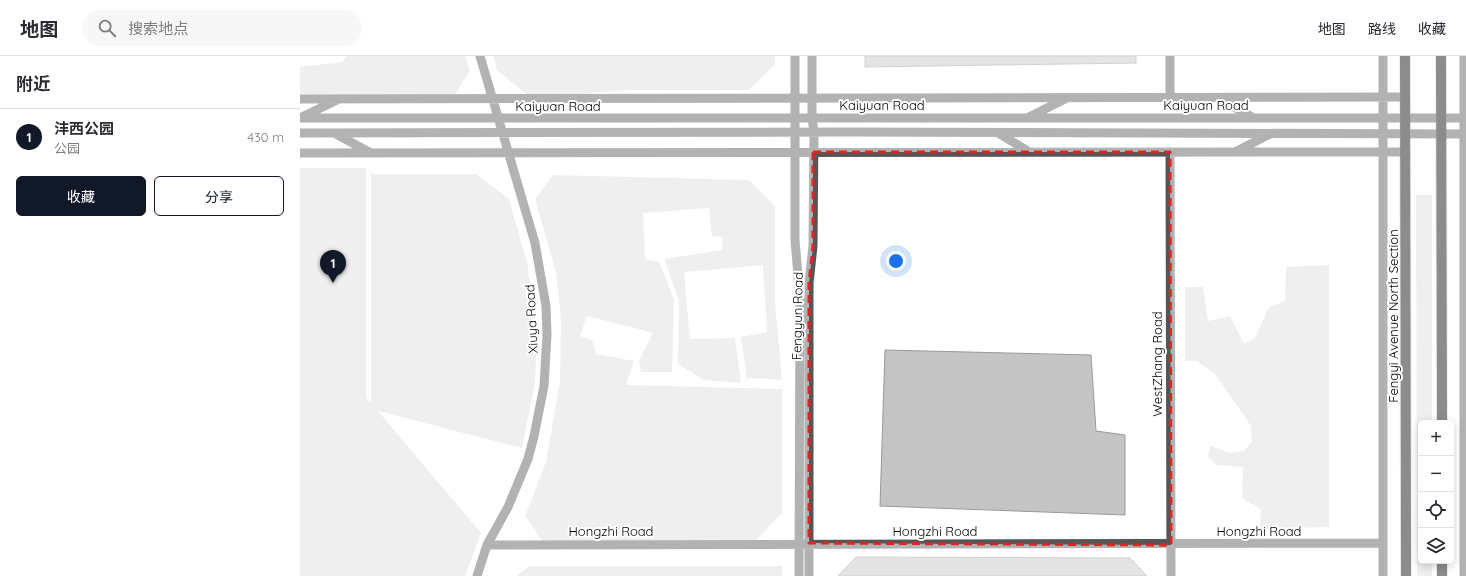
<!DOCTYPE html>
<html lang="zh">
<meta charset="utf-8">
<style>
:root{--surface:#fff;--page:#f7f7f7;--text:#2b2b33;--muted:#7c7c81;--line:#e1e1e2;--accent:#111827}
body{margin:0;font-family:Quicksand,"Noto Sans SC",sans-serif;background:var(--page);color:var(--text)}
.controls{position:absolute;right:12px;bottom:12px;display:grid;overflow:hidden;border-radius:6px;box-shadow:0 2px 10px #0003}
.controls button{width:36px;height:36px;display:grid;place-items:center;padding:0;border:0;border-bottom:1px solid var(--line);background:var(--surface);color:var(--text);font:20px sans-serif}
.you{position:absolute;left:596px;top:205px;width:14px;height:14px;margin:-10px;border:3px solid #fff;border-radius:50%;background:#1a73e8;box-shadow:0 0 0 6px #1a73e833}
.badge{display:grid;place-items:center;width:26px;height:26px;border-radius:50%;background:var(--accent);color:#fff;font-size:13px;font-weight:700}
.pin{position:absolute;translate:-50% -33px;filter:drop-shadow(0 1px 2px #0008)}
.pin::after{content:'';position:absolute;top:21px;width:14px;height:12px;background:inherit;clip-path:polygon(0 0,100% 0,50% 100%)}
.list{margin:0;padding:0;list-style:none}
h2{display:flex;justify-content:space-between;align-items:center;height:52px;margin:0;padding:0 16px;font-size:17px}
h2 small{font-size:13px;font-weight:400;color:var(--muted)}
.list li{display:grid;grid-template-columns:26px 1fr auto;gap:12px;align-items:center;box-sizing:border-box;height:56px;padding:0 16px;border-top:1px solid var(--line)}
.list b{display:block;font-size:15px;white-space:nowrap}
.list p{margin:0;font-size:13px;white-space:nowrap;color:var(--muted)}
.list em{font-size:13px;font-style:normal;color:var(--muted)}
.actions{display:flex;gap:8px;padding:12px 16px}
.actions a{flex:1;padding:9px 0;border:1px solid var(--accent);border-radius:6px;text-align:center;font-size:14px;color:var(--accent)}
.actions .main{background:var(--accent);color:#fff}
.icon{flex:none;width:22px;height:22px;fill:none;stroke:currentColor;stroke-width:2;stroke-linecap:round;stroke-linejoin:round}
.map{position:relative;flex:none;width:1166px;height:520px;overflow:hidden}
header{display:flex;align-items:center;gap:24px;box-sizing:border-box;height:56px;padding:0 20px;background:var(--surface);border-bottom:1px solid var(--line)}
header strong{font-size:19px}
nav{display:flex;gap:22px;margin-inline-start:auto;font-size:14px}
.search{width:280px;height:36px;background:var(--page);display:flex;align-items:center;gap:10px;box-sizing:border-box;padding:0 14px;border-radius:22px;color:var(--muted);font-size:15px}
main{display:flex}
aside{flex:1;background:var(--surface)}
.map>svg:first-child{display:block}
</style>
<header>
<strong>地图</strong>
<div class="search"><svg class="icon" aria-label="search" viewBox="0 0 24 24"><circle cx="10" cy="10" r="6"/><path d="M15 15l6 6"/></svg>搜索地点</div>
<nav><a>地图</a><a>路线</a><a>收藏</a></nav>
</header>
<main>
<aside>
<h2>附近<small></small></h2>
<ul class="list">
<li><span class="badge">1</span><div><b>沣西公园</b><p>公园</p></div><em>430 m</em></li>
</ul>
<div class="actions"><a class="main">收藏</a><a>分享</a></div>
</aside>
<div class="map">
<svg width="1166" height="520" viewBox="0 0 1166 520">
<rect width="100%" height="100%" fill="#fff"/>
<path fill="#dcdcdc" d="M47 0H165L170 14 153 42 0 38V11L42 6Z
M193 0H475V8L449 34H328L231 42 197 14Z
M0 112H66V342L71 347V118H176L209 143 227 206 237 277 235 327 222 392 78 355 181 477 165 520H0Z
M253 119 449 124 475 150V248L482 324 447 322 441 281 467 276 463 209 384 216 390 283 435 282 441 327 404 324 378 308 379 245 364 203 422 194 423 181 412 180 409 152 343 157 345 203 359 206 374 243 372 316H341L339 305 353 277 287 260 280 280 293 285 296 298 334 305 326 329 482 333V457L455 485H242L225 460 246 406 260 325 261 263 256 217 235 143Z
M1116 139H1132V367H1121V505H1132V520H1117Z
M1029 209V471L960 473 961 454 942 442 943 411 917 409 908 401 910 389 929 397 944 395 952 386 951 370 915 318 897 305H885V231H903L908 265 930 260 944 288 955 282 969 251 985 245 986 211Z
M230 510H482V520H216Z"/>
<path fill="#c4c4c4" stroke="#999" d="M565 0H836V7L565 11Z
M585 294 791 299 796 375 825 379V459L580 450Z
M556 501 830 502 847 520H538Z"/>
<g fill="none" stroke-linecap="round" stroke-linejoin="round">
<g stroke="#dbdbdb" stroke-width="12">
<path id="major" d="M1105 0 1106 520
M1141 0 1142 367
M1142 505V520"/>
</g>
<path stroke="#555" stroke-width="9" d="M495 0V184L500 243 499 520
M870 0V42
M1083 0V520
M1164 0V520
M918 42 952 61
M0 43 1105 41
M2 61 37 44
M729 61 765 43
M0 62H1164
M0 77 545 76 1164 78
M698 77 728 95
M36 78 69 96
M937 95 970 78
M870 96 871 520
M0 97 1106 96
M187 489 1083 487
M177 520 187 489 208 451 228 403 234 380 244 330 247 279 246 250 235 187 180 0
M509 520V227L513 190 514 76 512 62V0"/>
<use href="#major" stroke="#000" stroke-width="10"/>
</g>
<path d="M0 0H1166V520H0ZM513 96H870L871 489 509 487V227L513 190Z" fill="#fff" fill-opacity=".55" fill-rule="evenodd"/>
<path fill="none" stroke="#d62828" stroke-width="3" stroke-dasharray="8 5" stroke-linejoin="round" d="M513 96H870L871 489 509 487V227L513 190Z"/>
<g text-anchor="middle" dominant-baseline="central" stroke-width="4" stroke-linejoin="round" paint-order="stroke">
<g font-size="13" fill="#000" stroke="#fff">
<text x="582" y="49">Kaiyuan Road</text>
<text x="906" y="49">Kaiyuan Road</text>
<text x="258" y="50">Kaiyuan Road</text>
<text transform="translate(497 260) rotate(-89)">Fengyun Road</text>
<text transform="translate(1093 260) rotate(-90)">Fengyi Avenue North Section</text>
<text transform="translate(231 263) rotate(-93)">Xiuya Road</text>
<text transform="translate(857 308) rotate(-90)">WestZhang Road</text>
<text x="311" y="475">Hongzhi Road</text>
<text x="635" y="475">Hongzhi Road</text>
<text x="959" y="475">Hongzhi Road</text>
</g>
</g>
</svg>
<div class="controls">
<button>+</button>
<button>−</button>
<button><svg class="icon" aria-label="locate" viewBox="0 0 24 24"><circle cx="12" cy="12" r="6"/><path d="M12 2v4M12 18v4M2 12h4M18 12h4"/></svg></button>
<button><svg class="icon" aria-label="layers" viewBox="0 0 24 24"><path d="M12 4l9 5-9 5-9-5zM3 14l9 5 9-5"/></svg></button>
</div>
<div class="you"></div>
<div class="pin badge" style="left:33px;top:227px">1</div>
</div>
</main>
